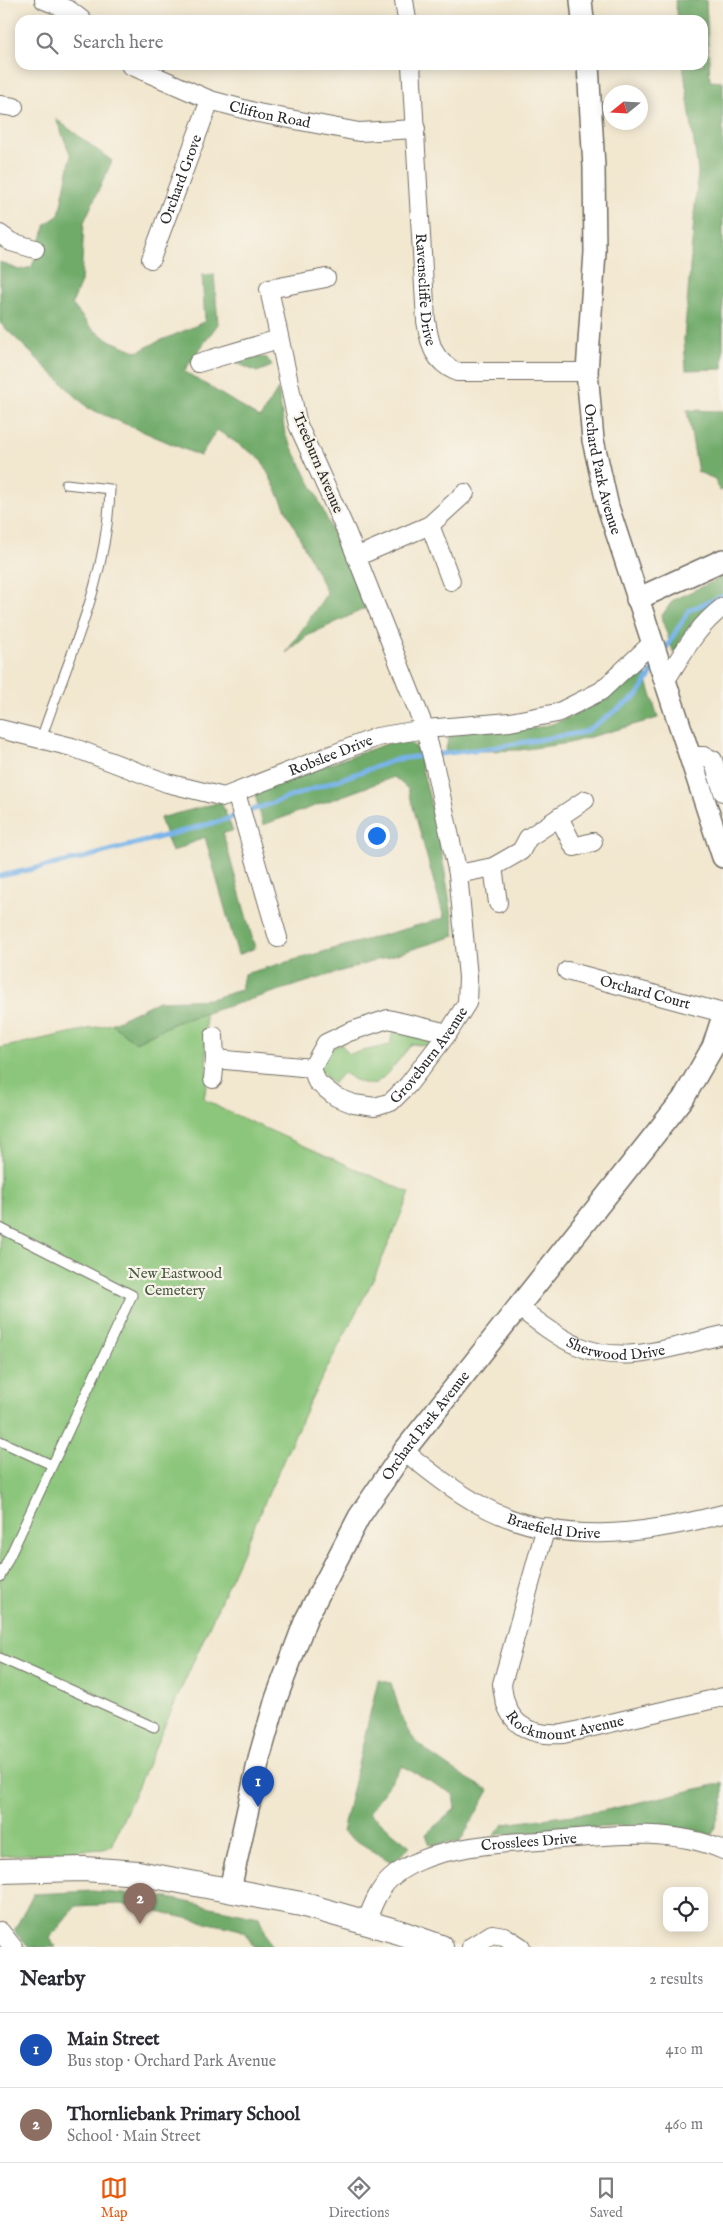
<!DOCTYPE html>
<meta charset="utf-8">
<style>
:root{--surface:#fff;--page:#f7f7f7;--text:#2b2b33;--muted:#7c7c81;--line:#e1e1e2;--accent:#ea580c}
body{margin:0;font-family:"IM FELL English",serif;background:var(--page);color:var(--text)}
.controls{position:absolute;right:15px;bottom:15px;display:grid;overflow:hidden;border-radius:10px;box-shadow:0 2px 12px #0003}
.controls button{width:45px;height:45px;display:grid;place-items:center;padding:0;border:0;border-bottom:1px solid var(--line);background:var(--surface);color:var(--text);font:25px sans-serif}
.compass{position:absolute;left:603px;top:85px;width:45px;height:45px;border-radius:50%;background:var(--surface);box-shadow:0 2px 12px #0003;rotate:252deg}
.you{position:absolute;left:376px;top:835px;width:18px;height:18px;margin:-12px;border:4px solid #fff;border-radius:50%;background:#1a73e8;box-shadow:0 0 0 8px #1a73e833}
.badge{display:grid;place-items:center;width:32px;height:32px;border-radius:50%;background:var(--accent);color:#fff;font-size:16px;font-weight:700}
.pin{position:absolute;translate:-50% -41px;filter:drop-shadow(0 1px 2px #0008)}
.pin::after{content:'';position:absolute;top:26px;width:18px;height:15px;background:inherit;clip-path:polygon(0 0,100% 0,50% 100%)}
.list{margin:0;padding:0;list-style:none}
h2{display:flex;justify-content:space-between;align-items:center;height:65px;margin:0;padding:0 20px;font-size:21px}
h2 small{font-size:16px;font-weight:400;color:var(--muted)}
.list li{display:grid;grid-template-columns:32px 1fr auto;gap:15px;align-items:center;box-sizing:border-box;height:75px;padding:0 20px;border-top:1px solid var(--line)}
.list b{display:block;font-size:19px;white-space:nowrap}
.list p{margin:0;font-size:16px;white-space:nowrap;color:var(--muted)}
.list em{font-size:16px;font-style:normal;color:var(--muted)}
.icon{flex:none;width:28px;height:28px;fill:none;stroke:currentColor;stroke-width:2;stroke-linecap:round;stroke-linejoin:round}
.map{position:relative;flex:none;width:723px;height:1947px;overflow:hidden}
.search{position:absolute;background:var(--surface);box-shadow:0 2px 12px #0003;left:15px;right:15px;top:15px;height:55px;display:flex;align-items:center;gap:12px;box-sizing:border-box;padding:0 18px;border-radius:15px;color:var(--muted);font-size:19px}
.sheet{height:215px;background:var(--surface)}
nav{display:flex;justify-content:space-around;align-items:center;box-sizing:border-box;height:70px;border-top:1px solid var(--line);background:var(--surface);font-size:14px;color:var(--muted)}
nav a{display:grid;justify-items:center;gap:2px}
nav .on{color:var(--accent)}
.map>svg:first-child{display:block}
</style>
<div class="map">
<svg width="723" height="1947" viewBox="0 0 723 1947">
<rect width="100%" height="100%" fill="#f7f3e8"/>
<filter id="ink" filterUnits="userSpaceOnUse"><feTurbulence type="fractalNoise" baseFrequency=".02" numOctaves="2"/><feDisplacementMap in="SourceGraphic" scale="10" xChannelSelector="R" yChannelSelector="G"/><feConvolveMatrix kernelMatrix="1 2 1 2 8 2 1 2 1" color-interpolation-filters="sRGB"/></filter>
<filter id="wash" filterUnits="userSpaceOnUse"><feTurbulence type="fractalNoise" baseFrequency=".0096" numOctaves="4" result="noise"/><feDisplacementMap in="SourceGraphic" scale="20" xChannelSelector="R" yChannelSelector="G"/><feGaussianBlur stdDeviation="1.12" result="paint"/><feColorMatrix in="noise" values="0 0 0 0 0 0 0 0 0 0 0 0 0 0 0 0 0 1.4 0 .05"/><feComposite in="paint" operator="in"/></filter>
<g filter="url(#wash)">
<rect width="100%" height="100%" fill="#f2e7cf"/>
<path fill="#8cc67b" stroke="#5c7853" d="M205 1013 207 1080 204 1099 222 1109 410 1193 374 1278 309 1403 111 1846 103 1849 0 1856V1048L111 1024 136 1042 174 1023Z
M393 1030C407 1030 420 1029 430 1042L427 1046 412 1044C404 1053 383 1082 373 1084 363 1086 351 1077 343 1073L333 1084 319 1068 324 1053 341 1044 349 1054 390 1045Z"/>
<path fill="#71ab6b" stroke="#4e6b4b" d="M675 0H706L710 81 723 82V369L686 370 684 340 698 171 683 65H703V20H678Z
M56 119 112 161 84 222 81 282 72 304 92 329 111 341 138 352C159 339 183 333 205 321L202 275 214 274 218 324 184 371 260 418 278 389 285 434 316 494 366 608 307 636 286 653 327 593 261 459 217 430 200 456 88 408 0 323V262L19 270 32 267 46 224 59 215 71 156Z
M258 357 267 358 272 366 257 372 232 361Z
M687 410 723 411V490L720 491 715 479 698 472Z
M723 577V599C696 614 687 627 674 654L661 617 673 600Z
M641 670H644L658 718 569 743 520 750 445 752 450 733 457 730C491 730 528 734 560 721 590 710 615 687 641 670Z
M405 741 416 747C434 809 446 872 455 936L174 1023 135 1042 111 1024 158 1001 210 999 241 990 244 974 444 918 408 789 394 777 263 825 254 791 386 744Z
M221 802 233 831 223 833 255 948 238 955 205 837 172 852 160 818Z
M378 1680 391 1683C396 1697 402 1723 410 1734 424 1753 468 1780 489 1790L460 1842 430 1845 426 1834 455 1809 453 1794 402 1766 369 1813 410 1846 393 1863 342 1832Z
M723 1783V1803L712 1835 682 1828 650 1824 494 1835 504 1824 602 1811Z
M93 1891 168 1898 259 1917 272 1947H254L245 1933 237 1929 121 1904 76 1906 50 1938 55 1947H28L14 1931 33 1894Z"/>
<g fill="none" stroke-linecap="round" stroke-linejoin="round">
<path stroke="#78b3e9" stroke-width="5" d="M663 653 689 610 723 596
M0 876 79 859 224 820 398 759 490 748 585 732 638 695 654 669"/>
</g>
</g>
<g filter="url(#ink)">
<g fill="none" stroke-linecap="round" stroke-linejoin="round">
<g stroke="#716d64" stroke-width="11">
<path id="service" d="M41 739C70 653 107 581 110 489L66 484
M0 1228 132 1295 0 1577
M0 1441 52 1465
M0 1658 154 1727"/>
</g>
<g stroke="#716d64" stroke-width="20">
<g id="minor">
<path d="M44 0 69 10 82 20"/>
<path d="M404 0 407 20"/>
<path id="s1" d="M130 65 210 100 258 113 359 132 416 129"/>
<path id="s2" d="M411 65 426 321C430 345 433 361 457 372H587"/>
<path d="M0 105 14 107"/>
<path d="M0 234 11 242 35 249"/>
<path id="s3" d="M151 259 210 100"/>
<path d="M198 363 279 339"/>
<path d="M430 525 451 581"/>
<path d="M356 557 430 525 465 493"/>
<path d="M664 683C682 655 696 627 723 607"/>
<path id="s4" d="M0 729 72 747 167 783 224 797 377 737 425 729 510 722 557 713 601 691 651 644"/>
<path d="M689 756H704L713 760 723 792"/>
<path d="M236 793 278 938"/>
<path d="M559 817 574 847 593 842"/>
<path d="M493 867 498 903"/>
<path d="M458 874 493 867 521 851 528 838 585 800"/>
<path id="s5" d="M567 971 723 1013"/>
<path id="s6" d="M215 1059 312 1068 317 1082 336 1097 354 1104 375 1107 391 1102 408 1085 448 1033 467 1003 468 977 458 874 435 768 425 729 347 533 298 425 269 289 326 278"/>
<path d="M312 1068 326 1043 349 1032 388 1019 448 1033"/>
<path d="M213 1079 215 1059 214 1036"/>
<path id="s7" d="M518 1307C536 1320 555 1336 576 1345 624 1367 674 1346 723 1335"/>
<path id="s8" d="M404 1451C429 1471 454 1491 482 1506 559 1547 642 1535 723 1514"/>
<path id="s9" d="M546 1527 502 1684C505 1722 526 1737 563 1734L723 1697"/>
<path id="s10" d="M366 1922C372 1907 378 1890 390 1879 406 1864 431 1855 452 1851 480 1844 510 1843 539 1841 597 1837 668 1825 723 1850"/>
<path d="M0 1931 13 1947"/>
<path d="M471 1947 492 1934 504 1936 521 1947"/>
</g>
</g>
<g stroke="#716d64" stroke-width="24">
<g id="tertiary">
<path d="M581 0 583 20"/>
<path id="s11" d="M588 65 594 167 595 252 587 372 593 440 608 507 723 857"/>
<path d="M637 599 723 560"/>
<path id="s12" d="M230 1889 260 1755 276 1699 306 1619 359 1517 404 1451 683 1099 713 1047 723 1016"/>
</g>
</g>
<g stroke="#716d64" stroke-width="26">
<path id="secondary" d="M0 1871 84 1869 138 1873 301 1904 399 1932 441 1947"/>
</g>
<use href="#service" stroke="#fff" stroke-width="9"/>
<use href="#minor" stroke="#fff" stroke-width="18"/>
<use href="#tertiary" stroke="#fff" stroke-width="21"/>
<use href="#secondary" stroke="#fff" stroke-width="24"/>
</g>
</g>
<g text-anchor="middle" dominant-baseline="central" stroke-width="4.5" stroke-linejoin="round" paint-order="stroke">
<g font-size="15" fill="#2b2b2b" stroke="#f7f3e8">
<text stroke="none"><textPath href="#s1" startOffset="149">Clifton Road</textPath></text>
<text stroke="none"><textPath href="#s3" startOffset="85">Orchard Grove</textPath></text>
<text stroke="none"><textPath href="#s2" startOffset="225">Ravenscliffe Drive</textPath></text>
<text transform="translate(318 463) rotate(67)">Treeburn Avenue</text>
<text stroke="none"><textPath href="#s11" startOffset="406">Orchard Park Avenue</textPath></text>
<text stroke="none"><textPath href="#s4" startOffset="349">Robslee Drive</textPath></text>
<text stroke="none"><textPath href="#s5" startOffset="81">Orchard Court</textPath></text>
<text stroke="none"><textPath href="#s6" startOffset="254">Groveburn Avenue</textPath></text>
<text stroke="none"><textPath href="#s7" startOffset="110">Sherwood Drive</textPath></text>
<text stroke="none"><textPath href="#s12" startOffset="509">Orchard Park Avenue</textPath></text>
<text stroke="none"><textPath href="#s8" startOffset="171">Braefield Drive</textPath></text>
<text stroke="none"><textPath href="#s9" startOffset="254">Rockmount Avenue</textPath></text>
<text stroke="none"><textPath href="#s10" startOffset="196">Crosslees Drive</textPath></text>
</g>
<g font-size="15" fill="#485a43" stroke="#f7f3e8">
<text x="175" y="1273">New Eastwood<tspan x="175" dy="17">Cemetery</tspan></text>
</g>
</g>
</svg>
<div class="controls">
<button><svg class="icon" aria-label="locate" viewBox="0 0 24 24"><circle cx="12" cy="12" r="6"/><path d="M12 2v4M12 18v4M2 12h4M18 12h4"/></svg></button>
</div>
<svg class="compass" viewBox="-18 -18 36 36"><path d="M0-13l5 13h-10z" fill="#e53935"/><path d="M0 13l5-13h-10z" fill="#7c7c81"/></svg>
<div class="you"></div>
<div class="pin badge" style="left:258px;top:1807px;background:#1a4fb4">1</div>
<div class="pin badge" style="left:140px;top:1924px;background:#8d6e63">2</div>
<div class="search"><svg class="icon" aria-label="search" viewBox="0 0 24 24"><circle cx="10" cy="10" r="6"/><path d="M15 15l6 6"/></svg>Search here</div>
</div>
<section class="sheet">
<h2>Nearby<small>2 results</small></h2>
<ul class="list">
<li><span class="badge" style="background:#1a4fb4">1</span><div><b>Main Street</b><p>Bus stop · Orchard Park Avenue</p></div><em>410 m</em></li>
<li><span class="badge" style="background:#8d6e63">2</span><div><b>Thornliebank Primary School</b><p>School · Main Street</p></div><em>460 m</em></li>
</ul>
</section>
<nav>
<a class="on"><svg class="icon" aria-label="map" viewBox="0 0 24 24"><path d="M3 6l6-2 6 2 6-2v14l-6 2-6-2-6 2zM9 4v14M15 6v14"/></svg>Map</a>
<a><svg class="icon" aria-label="directions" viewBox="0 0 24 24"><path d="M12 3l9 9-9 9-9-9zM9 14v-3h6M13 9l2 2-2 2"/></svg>Directions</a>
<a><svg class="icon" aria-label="saved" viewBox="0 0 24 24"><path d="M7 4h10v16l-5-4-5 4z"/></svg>Saved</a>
</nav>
